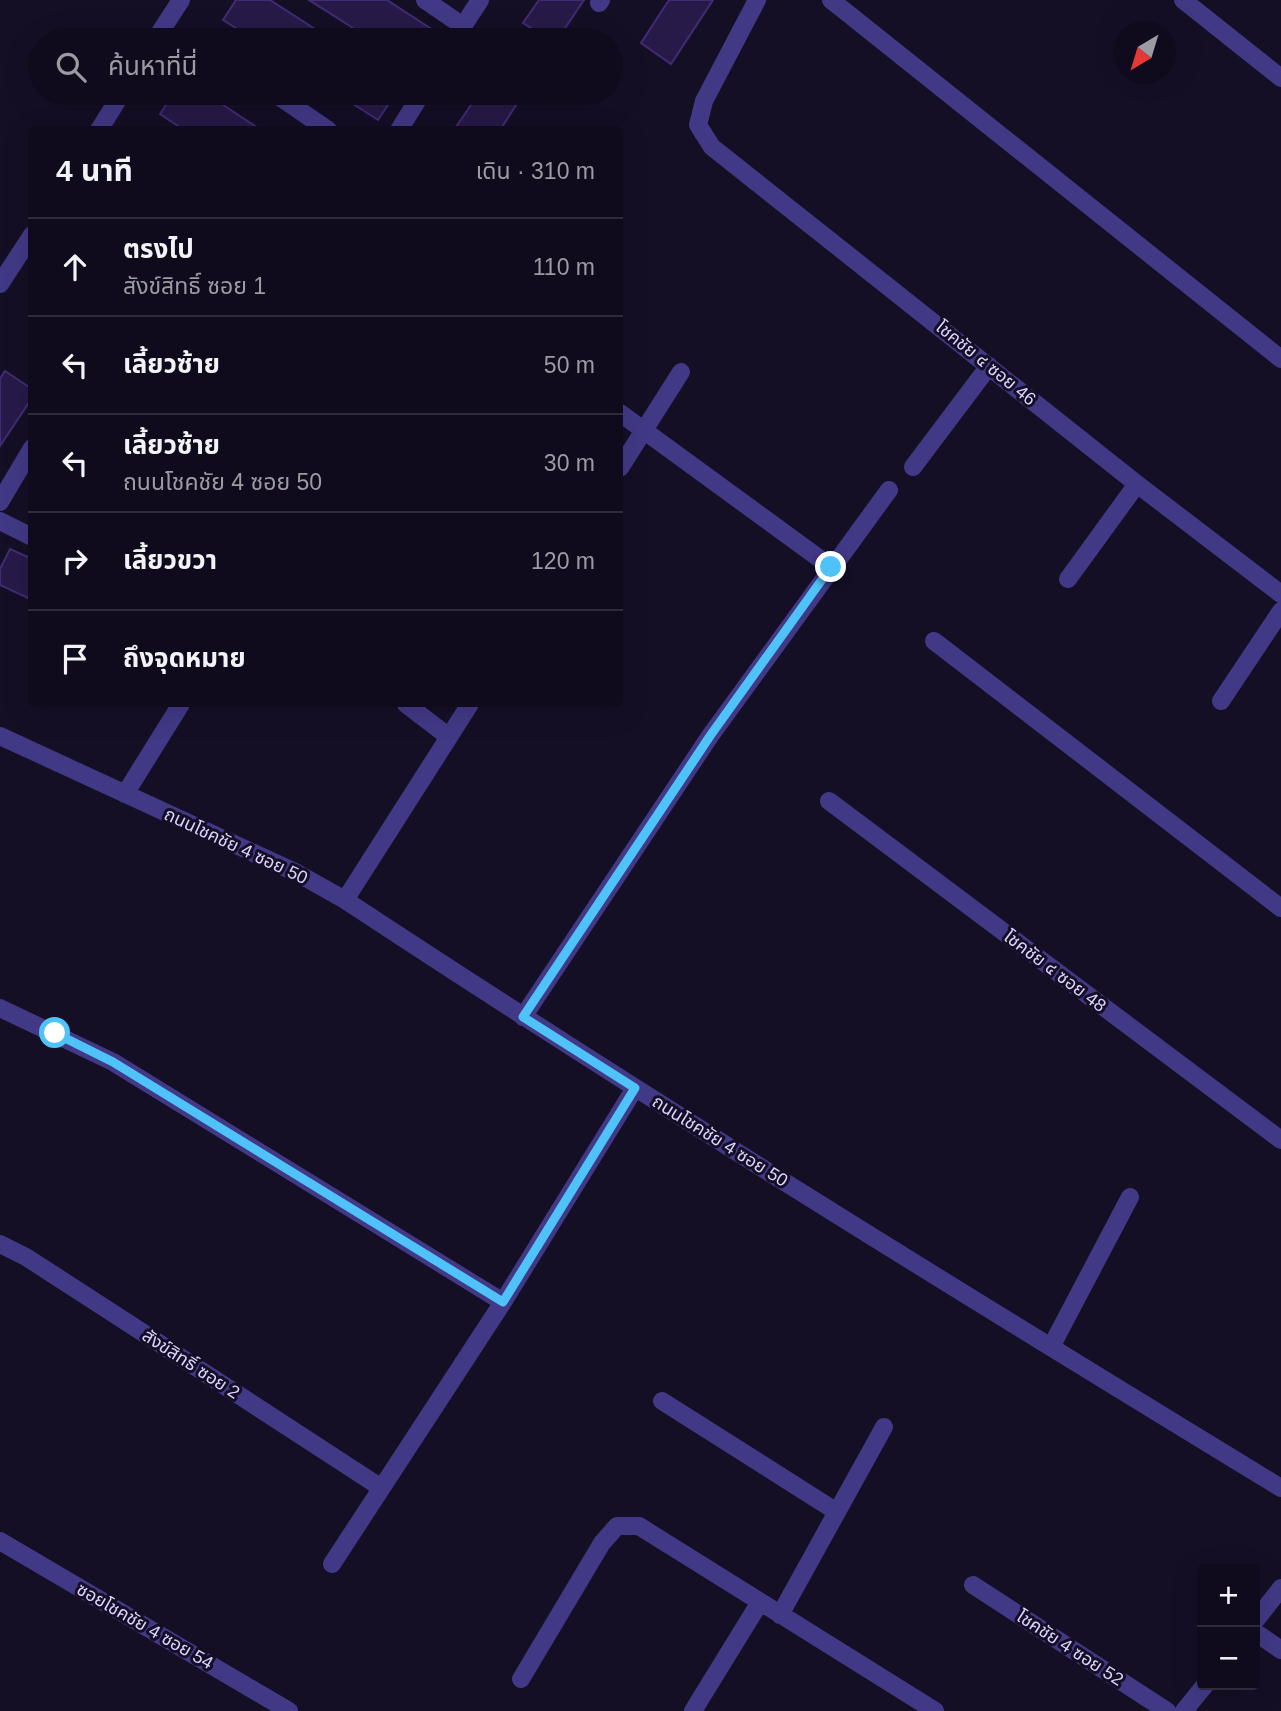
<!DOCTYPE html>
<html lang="th">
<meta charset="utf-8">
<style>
:root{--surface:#100b1c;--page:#191425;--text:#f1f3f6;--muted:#9c9ba3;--line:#302b3b}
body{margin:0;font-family:Arial,"Noto Sans Thai",sans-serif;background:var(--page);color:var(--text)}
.controls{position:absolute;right:21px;bottom:21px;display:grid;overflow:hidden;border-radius:7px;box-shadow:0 7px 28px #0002}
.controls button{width:63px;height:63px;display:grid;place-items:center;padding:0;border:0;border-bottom:2px solid var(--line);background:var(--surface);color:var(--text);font:35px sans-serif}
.compass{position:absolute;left:1113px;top:21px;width:63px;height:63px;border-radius:50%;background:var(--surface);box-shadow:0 7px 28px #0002;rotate:218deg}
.stop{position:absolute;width:21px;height:21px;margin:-16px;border:5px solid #4fc3f7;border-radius:50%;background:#fff}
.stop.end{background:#4fc3f7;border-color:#fff;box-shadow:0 2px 7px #0008}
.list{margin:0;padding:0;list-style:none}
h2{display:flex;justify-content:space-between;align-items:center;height:91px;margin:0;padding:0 28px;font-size:30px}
h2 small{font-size:23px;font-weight:400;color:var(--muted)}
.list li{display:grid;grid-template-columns:46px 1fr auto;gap:21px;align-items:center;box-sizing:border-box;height:98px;padding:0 28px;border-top:2px solid var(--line)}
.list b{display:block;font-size:26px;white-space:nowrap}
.list p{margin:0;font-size:23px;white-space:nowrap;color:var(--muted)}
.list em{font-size:23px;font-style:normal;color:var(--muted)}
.icon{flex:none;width:38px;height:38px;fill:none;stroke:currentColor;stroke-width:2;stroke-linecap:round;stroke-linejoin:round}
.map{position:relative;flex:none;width:1281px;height:1711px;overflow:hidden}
.search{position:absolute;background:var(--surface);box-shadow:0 7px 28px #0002;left:28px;top:28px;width:595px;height:77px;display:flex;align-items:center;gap:18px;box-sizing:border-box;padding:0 24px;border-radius:38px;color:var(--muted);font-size:26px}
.panel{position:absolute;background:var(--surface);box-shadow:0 7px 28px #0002;left:28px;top:126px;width:595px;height:581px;border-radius:7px}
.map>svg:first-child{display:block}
</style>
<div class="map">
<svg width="1281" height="1711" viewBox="0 0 1281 1711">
<rect width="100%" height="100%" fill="#150f26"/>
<path fill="#271a48" stroke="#402c74" stroke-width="2" d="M236 0H270L332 40H255L223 20Z
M309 0H387L433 30 426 40H372Z
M539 0H584L557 40H550L523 23Z
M669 0H713L671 64 641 43Z
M174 93H205L261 130H184L160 114Z
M336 93H396L378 120Z
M479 93H524L500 130H454Z
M5 371 32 389V398L0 446V379Z
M10 549 32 559V600L0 585V569Z"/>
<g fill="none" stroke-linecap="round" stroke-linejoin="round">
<path stroke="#423986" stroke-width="18" d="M425 0 463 26
M757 0 704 101 698 125 712 147 1137 484 1281 594
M831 0 1281 359
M1183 0 1281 78
M599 3 601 0
M155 40 181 0
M454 40 480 0
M274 93 328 130
M99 130 122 93
M399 130 422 93
M0 284 32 235
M620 413 831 567
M913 467 989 366
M620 468 681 372
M0 502 32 448
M0 521 32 537
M1068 579 1137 484
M934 641 1281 908
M1221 701 1281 611
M406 704 449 737
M0 736 297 873 345 900C653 1103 966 1296 1281 1488
M125 794 181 704
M829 801 1281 1140
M345 900 470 704
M0 1008 113 1062 503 1302
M523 1017 710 736 889 490
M0 1244 26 1257 128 1323 380 1487
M1051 1347 1130 1197
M662 1401 837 1512
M0 1541 289 1711
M332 1564 503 1302 635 1088
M973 1585 1167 1711
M780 1615 884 1427
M1255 1621 1281 1588
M1255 1632 1281 1650
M521 1679 602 1543 617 1526H639L935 1711
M693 1711 760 1602
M1184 1711 1205 1685"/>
</g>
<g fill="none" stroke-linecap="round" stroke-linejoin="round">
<path stroke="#4fc3f7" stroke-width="9" d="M55 1033 113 1062 503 1302 635 1088 523 1017 710 736 831 567"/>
</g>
<g text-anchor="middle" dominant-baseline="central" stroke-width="6" stroke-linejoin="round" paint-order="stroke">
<g font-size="18" fill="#dcd4ff" stroke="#150f26">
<text transform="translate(986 363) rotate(39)">โชคชัย ๔ ซอย 46</text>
<text transform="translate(236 846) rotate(25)">ถนนโชคชัย 4 ซอย 50</text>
<text transform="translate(1055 971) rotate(37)">โชคชัย ๔ ซอย 48</text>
<text transform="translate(720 1141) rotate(32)">ถนนโชคชัย 4 ซอย 50</text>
<text transform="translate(191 1364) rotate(33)">สังข์สิทธิ์ ซอย 2</text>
<text transform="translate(145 1626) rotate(30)">ซอยโชคชัย 4 ซอย 54</text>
<text transform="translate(1070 1648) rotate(33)">โชคชัย 4 ซอย 52</text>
</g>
</g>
</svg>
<div class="controls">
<button>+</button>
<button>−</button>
</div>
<svg class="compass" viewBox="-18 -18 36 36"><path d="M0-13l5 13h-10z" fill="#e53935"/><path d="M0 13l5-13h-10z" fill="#9c9ba3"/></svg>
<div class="stop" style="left:55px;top:1033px"></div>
<div class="stop end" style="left:831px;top:567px"></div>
<div class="search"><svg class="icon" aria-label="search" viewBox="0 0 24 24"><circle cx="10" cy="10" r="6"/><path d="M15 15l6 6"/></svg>ค้นหาที่นี่</div>
<section class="panel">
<h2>4 นาที<small>เดิน · 310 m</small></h2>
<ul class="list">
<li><svg class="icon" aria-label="ahead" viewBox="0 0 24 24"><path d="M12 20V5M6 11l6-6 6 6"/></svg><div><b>ตรงไป</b><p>สังข์สิทธิ์ ซอย 1</p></div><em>110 m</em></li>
<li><svg class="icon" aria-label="left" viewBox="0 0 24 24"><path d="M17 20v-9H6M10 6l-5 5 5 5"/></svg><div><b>เลี้ยวซ้าย</b></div><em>50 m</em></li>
<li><svg class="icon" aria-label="left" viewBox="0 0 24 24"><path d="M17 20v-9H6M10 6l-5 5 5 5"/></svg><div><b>เลี้ยวซ้าย</b><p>ถนนโชคชัย 4 ซอย 50</p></div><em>30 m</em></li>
<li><svg class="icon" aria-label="right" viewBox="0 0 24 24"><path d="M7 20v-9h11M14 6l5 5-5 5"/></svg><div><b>เลี้ยวขวา</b></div><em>120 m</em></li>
<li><svg class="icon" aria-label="arrive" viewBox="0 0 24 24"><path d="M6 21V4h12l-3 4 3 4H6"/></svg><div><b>ถึงจุดหมาย</b></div></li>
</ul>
</section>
</div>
